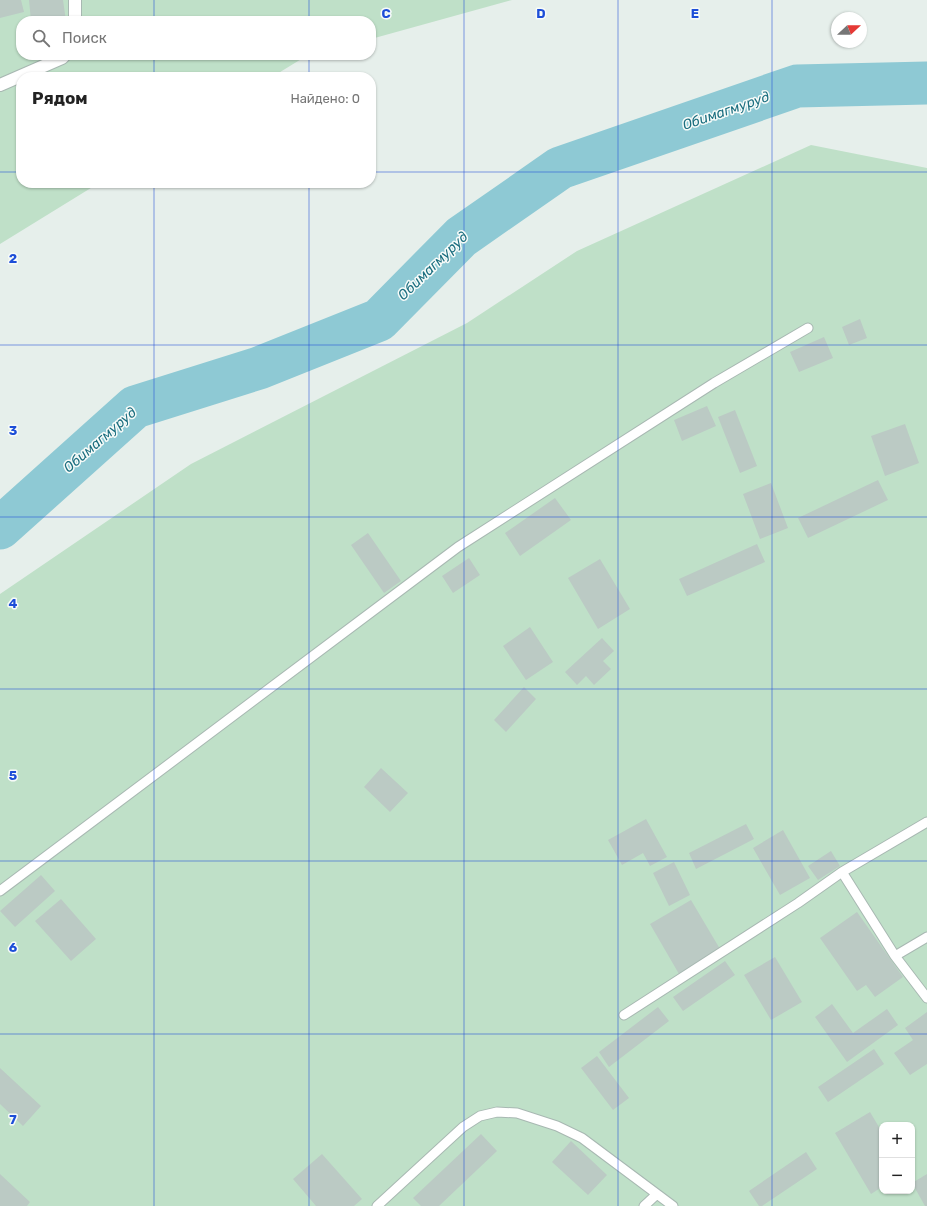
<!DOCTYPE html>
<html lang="ru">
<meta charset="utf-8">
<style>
:root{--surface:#fff;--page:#f2f2f2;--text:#222;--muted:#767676;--line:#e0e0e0}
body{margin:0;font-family:Rubik,sans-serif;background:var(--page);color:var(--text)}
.controls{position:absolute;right:12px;bottom:12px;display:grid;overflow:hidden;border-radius:8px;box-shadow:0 1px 3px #0004}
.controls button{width:36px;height:36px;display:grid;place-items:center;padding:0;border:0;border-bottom:1px solid var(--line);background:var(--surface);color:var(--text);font:20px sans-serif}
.compass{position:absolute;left:831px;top:12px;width:36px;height:36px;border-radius:50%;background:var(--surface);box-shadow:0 1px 3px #0004;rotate:68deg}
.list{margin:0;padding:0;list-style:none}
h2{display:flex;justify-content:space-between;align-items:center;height:52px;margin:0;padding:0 16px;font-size:17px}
h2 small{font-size:13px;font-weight:400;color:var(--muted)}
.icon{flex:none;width:22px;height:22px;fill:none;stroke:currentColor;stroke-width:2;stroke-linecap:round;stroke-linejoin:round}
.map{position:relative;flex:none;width:927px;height:1206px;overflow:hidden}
.search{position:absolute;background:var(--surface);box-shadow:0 1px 3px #0004;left:16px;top:16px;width:360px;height:44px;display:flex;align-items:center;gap:10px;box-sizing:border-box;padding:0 14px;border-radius:16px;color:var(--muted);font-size:15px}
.panel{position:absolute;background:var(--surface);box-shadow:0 1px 3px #0004;left:16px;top:72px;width:360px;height:116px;border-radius:16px}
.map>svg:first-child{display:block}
</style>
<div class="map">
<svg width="927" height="1206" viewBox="0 0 927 1206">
<rect width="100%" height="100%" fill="#e6efeb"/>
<path fill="#bfe0c8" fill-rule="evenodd" d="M0 0H512L371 39V21H21V55H313L303 58 272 77H21V183H99L0 244Z
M811 145 927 168V1206H0V594L191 464 467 323 577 251ZM882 1125H912V1191H882Z"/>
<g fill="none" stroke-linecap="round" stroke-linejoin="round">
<path stroke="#8ec9d4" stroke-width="43" d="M0 528 135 407 259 368 379 320 461 237 560 168 797 86 927 83"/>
</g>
<path fill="#bbcac4" d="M0 0H21L24 12 0 18Z
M29 0H63L66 21H31Z
M860 319 867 338 849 345 842 327Z
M824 337 833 358 799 372 790 352Z
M707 406 716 426 682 441 674 420Z
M735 410 757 466 740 473 718 417Z
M905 424 919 463 885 476 871 436Z
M878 480 888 500 808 538 798 518Z
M771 483 788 528 760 539 743 494Z
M555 498 571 520 520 556 505 533Z
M368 533 401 581 384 593 351 545Z
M757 544 765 562 687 596 679 579Z
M469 558 480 575 453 593 442 576Z
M600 559 630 609 598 629 568 578Z
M530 627 553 662 526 680 503 646Z
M602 638 614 651 603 661 611 669 594 685 586 676 577 685 565 672Z
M524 687 536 699 506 732 494 720Z
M381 768 408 793 390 812 364 787Z
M646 819 667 857 650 866 643 853 622 865 608 840Z
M746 824 754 839 696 869 689 853Z
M783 830 810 878 780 895 753 848Z
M831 851 840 866 818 880 808 866Z
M674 862 690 895 669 906 653 873Z
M41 875 55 891 15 927 0 911Z
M61 899 96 939 71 961 35 921Z
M691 900 720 949 679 974 650 924Z
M857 912 903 977 875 997 866 985 857 991 820 938Z
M775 957 802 1002 771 1020 744 975Z
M725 961 735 975 683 1011 673 997Z
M832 1004 853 1033 887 1009 898 1025 847 1062 815 1017Z
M658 1007 669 1021 609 1067 599 1052Z
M927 1012V1064L910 1075 894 1053 913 1040 905 1028Z
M874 1049 884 1064 828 1102 818 1087Z
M597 1056 629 1098 613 1110 581 1068Z
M0 1068 41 1106 23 1126 0 1104Z
M870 1112 882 1132V1187L871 1194 835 1133Z
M481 1134 497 1151 439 1206H421L413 1198Z
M571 1141 607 1175 588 1195 552 1162Z
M806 1152 817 1169 762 1206H759L749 1191Z
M322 1154 362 1199 354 1206H316L293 1179Z
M0 1174 30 1202 27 1206H0Z
M927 1174V1206H925L912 1183Z"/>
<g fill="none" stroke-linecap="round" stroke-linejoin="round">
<g stroke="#a8b8b2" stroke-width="11">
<path id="service" d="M842 872 895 956
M0 891 458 547 714 383 808 328
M927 937 895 956 927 998
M624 1015 798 903 842 872 927 822
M377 1206 463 1127 480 1116 497 1112 517 1113 557 1126 582 1138 673 1206
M644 1206 657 1194"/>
</g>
<g stroke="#a8b8b2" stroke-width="14">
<path id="minor" d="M75 21V0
M0 85 62 58 65 55"/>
</g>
<use href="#service" stroke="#fff" stroke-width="9"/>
<use href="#minor" stroke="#fff" stroke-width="12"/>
</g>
<path fill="none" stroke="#1d4ed8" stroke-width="1" stroke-opacity="0.55" d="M154 0V21M309 0V21M464 0V1206M618 0V1206M772 0V1206M154 55V77M309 55V77M0 172H21M371 172H927M154 183V1206M309 183V1206M0 345H927M0 517H927M0 689H927M0 861H927M0 1034H927"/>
<g text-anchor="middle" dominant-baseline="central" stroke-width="3" stroke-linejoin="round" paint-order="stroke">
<g font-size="14" font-style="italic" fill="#1c6f80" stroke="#f7fbf9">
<text transform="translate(726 111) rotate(-19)">Обимагмуруд</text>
<text transform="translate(433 266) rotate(-44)">Обимагмуруд</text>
<text transform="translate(100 440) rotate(-41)">Обимагмуруд</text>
</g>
</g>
<g font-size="13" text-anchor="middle" font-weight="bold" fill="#1d4ed8" stroke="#f7fbf9" stroke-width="3" stroke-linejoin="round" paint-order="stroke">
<text x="386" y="18">C</text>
<text x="541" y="18">D</text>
<text x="695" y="18">E</text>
<text x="13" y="263">2</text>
<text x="13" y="435">3</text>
<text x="13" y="608">4</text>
<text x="13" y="780">5</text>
<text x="13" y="952">6</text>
<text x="13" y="1124">7</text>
</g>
</svg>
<div class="controls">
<button>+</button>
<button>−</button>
</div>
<svg class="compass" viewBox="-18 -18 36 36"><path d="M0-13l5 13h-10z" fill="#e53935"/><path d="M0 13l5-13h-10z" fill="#767676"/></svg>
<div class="search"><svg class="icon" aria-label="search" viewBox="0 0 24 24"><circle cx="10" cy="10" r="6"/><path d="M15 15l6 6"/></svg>Поиск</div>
<section class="panel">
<h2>Рядом<small>Найдено: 0</small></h2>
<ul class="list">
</ul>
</section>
</div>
